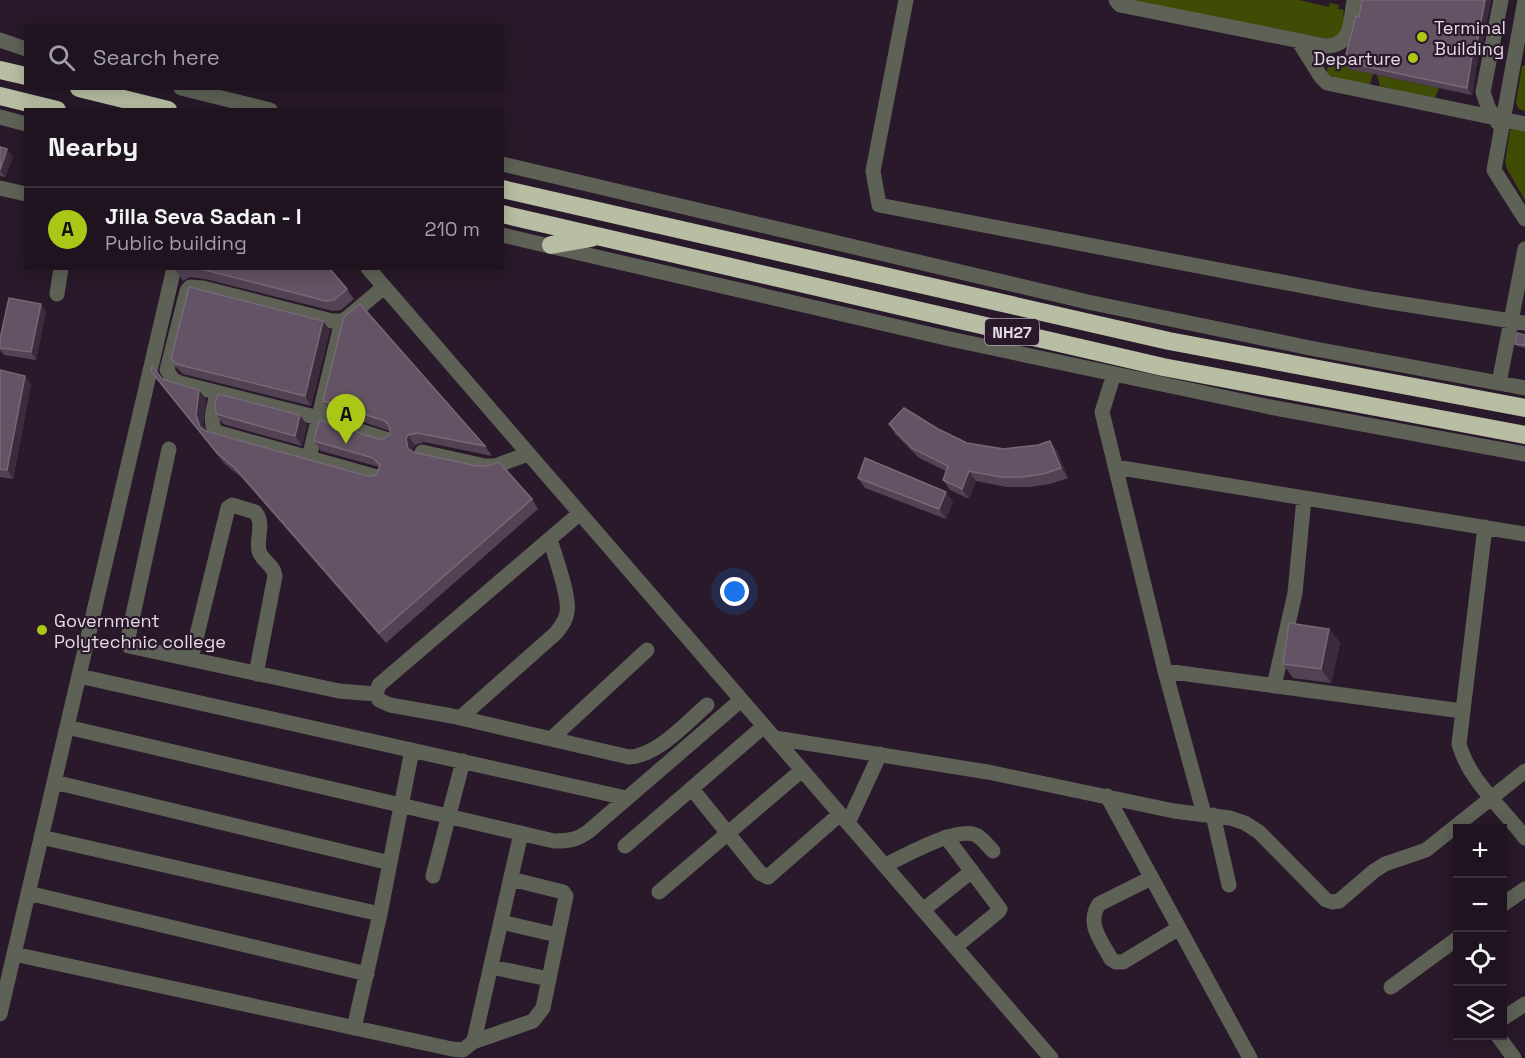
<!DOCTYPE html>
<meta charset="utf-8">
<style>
:root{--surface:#1f1320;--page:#271c29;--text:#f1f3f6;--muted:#a19ea5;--line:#3c323e;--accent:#aac717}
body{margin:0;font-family:"Space Grotesk",sans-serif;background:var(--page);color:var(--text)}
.controls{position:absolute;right:18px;bottom:18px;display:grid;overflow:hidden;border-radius:0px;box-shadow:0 3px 15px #0003}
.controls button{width:54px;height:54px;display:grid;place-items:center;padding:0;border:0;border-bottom:2px solid var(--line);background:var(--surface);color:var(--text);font:30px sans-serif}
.you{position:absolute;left:735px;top:592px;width:21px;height:21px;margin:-15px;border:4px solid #fff;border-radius:50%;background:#1a73e8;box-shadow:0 0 0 9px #1a73e833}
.badge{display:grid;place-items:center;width:39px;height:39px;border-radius:50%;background:var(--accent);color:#111;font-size:20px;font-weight:700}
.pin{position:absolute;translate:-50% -50px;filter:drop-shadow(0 2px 3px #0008)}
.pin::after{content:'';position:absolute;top:32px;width:21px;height:18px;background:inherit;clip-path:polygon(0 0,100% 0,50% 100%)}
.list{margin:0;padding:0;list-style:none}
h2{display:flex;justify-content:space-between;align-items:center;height:78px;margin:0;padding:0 24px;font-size:26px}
h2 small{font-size:20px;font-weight:400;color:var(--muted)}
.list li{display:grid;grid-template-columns:39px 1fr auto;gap:18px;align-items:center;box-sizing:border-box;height:84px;padding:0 24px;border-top:2px solid var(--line)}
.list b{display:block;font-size:22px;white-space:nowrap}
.list p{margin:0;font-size:20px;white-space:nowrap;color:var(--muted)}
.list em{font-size:20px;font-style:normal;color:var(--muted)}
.icon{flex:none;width:33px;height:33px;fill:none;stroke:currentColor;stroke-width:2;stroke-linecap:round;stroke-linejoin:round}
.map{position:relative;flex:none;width:1525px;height:1058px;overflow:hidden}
.search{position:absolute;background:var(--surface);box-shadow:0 3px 15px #0003;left:24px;top:24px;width:480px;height:66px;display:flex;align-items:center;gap:15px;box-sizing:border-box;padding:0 21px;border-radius:0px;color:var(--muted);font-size:22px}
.panel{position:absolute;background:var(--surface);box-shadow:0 3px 15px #0003;left:24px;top:108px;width:480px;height:162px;border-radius:0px}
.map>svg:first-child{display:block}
</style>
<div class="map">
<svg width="1525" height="1058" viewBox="0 0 1525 1058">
<rect width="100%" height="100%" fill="#29192a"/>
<path fill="#404c04" d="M1126 0H1299L1329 7 1330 3 1339 5 1338 9 1344 10 1343 16H1346L1342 33 1335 40Z
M1334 58 1351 61 1349 69 1373 74 1370 84 1364 88 1342 83 1327 74V68Z
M1525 65V111L1519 109 1516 103 1522 66Z
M1377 75 1439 88 1434 100 1380 86Z
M1515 127 1525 129V200L1507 169 1505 162 1510 130Z"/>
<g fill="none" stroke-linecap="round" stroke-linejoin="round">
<path stroke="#5e6156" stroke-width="15" d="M906 0 873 171 879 205 1371 299 1525 323
M1116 0 1120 5 1326 46C1353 45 1350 22 1354 0
M1525 0 1494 170 1525 219
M0 40 26 49
M1299 42 1321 77 1327 83 1525 124
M181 88 270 110
M0 117 26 124
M1498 123 1488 107 1483 92 1501 0
M502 164 1088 302 1310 348 1525 388
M0 188 26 194
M502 235 950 339 1270 407 1525 454
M368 268 1051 1058
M384 287 347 318 342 321H332L203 288 190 287 187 291 167 370 173 380 180 383 319 418 388 440
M57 294 61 268
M1114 374 1102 412 1165 671 1204 814
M1499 383 1525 249
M217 393C215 405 208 421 216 432L377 477
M169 449 128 638 129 646 339 691 376 694
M422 452 485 466H495L528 454
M309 458 342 321
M1115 467 1525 534
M580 513 379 685 376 694 379 700 390 705 452 716 629 757C657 756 686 723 707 705
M1485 527 1459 744C1469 781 1502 807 1525 838
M191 659 228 508 232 505 255 512C265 523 256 538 259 551 262 562 274 564 275 576L256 674
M1165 671 1462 711
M79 676 626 798
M1274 686 1295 593 1304 498
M460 718 556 633C561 626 566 621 567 612 570 596 555 557 550 539
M67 727 554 841C569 841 577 840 589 831L741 700
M775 738 988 772 1174 811 1230 818 1245 823 1259 832 1326 900 1332 902 1339 901 1374 871 1385 864 1426 850 1525 771
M551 739 647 650
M54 782 390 863
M692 789 760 873 768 877 840 814
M1107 796 1250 1058
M1213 815 1229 885
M848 823 880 754
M41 837 380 914
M946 837 1000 909 998 912 955 947
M625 846 764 726
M885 865C904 857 956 826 976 835 982 838 988 846 993 851
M433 876 463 761
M1151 878 1099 904C1086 924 1101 940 1111 959L1116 962H1123L1179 928
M659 892 802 770
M28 893 367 974
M1502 905 1525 889
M923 910 972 871
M501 922 557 935
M14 954 452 1049 463 1050 473 1042 475 1036 521 833
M491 967 549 979
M1391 987 1458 938
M0 1014 174 268
M1502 1019 1525 1004
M354 1028 380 914 412 750
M1498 1036 1514 1058
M473 1042 533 1021 543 1008 566 896 563 892 511 879"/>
<path stroke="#b7bea3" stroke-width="18" d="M0 70 26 76
M79 88 168 110
M0 96 57 110
M502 189 1169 341 1525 408
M502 214 1163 367 1525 435
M551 245 591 238"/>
</g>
<path fill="#534254" d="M1362 0H1491L1481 50H1479L1472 95 1349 69 1344 62 1359 17Z
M0 147 13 157 5 177 0 176Z
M176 268H329L347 289 354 299 341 310 333 311 205 279 190 277 183 281 176 271Z
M46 311 36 360 4 355 0 350V348Z
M330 330 311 406 183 374 177 368 171 359Z
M1525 335V348L1517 346 1515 344Z
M0 370 31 384 13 479 0 477Z
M151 371 162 379 206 399 203 425 206 431 367 476H373L377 474 379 467 321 451 314 441 384 439 390 434V431L330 411 323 401 485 446 492 456 424 442 415 445 413 449V452L532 499 538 509 386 643 242 478 224 463 158 381Z
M216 414 300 415 307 425 302 446 223 424Z
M889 424 938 429 967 443 1004 449 1038 445 1050 441 1057 451 1068 478 1050 484 1029 487H1007L976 481 969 499 950 490 943 480 946 471 919 458 895 434Z
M858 478 953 501 946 519 865 488Z
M1329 629 1340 643 1331 683 1293 678 1283 664Z"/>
<path fill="#3c2b3d" d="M1485 0H1491L1481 50 1477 43Z
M1474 43 1479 50 1472 95 1467 88Z
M7 149 13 157 5 177 0 170Z
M41 304 46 311 36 360 31 352Z
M323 321 330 330 311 406 305 396Z
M25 376 31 384 13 479 7 470Z
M199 390 206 399 203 425 207 437 200 427 196 415Z
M300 415 307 425 302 446 295 436Z
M408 435 415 445 413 449 415 459 408 449 406 439Z
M1050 441 1057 451 1068 478 1061 468Z
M969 471 976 481 969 499 962 489Z
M946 492 953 501 946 519 939 509Z
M1329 629 1340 643 1331 683 1321 669Z"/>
<path fill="#635364" stroke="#776878" stroke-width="1.5" d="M1362 0H1485L1477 43H1474L1467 88 1344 62 1356 16 1359 17Z
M0 147 7 149 0 170Z
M197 268H329L347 289 334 300 326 301Z
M189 287 323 321 305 396 176 364 171 359Z
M9 298 41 304 31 352 0 348V339Z
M360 304 485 446 417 433 408 435 406 439 408 449 413 452 476 466H488L499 462 532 499 379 633 235 468 217 453 151 371 152 366 162 379 199 390 196 415 200 427 206 431 367 476H373L377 474 380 465 373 458 314 441 319 420 378 439H384L390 434V427L385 421 323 401 344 317Z
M1517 333 1525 335V345L1515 344Z
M0 370 25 376 7 470 0 469Z
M218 394 300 415 295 436 216 414 215 404Z
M904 408 938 429 967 443 1004 449 1038 445 1050 441 1061 468 1043 474 1022 477H1000L969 471 962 489 943 480 948 466 912 448 889 424Z
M865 458 946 492 939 509 858 478Z
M1289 623 1329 629 1321 669 1283 664Z"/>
<g fill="#aac717" stroke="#29192a" stroke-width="2">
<circle cx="1422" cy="37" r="6"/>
<circle cx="1413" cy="58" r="6"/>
<circle cx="42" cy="630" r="6"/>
</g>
<g text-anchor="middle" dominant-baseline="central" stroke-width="4.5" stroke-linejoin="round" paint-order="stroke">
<rect fill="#29192a" stroke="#ada0ad" stroke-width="1.5" x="985" y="319" width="54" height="26" rx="4.5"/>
<g font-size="16" font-weight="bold" fill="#e5dae5">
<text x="1012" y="332">NH27</text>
</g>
<g font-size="18" fill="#e5dae5" stroke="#29192a" text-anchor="start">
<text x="1434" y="27">Terminal<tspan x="1434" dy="21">Building</tspan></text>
<text x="1401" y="58" text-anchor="end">Departure</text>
<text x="54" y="620">Government<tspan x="54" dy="21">Polytechnic college</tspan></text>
</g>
</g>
</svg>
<div class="controls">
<button>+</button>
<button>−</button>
<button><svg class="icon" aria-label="locate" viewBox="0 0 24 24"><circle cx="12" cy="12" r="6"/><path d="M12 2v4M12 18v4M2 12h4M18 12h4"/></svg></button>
<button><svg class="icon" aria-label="layers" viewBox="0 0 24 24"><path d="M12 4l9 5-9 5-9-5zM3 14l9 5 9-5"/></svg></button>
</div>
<div class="you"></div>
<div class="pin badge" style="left:346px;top:444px">A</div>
<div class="search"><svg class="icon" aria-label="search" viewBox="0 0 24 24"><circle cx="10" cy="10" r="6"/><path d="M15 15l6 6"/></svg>Search here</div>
<section class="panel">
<h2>Nearby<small></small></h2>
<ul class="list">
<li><span class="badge">A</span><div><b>Jilla Seva Sadan - I</b><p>Public building</p></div><em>210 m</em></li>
</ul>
</section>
</div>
